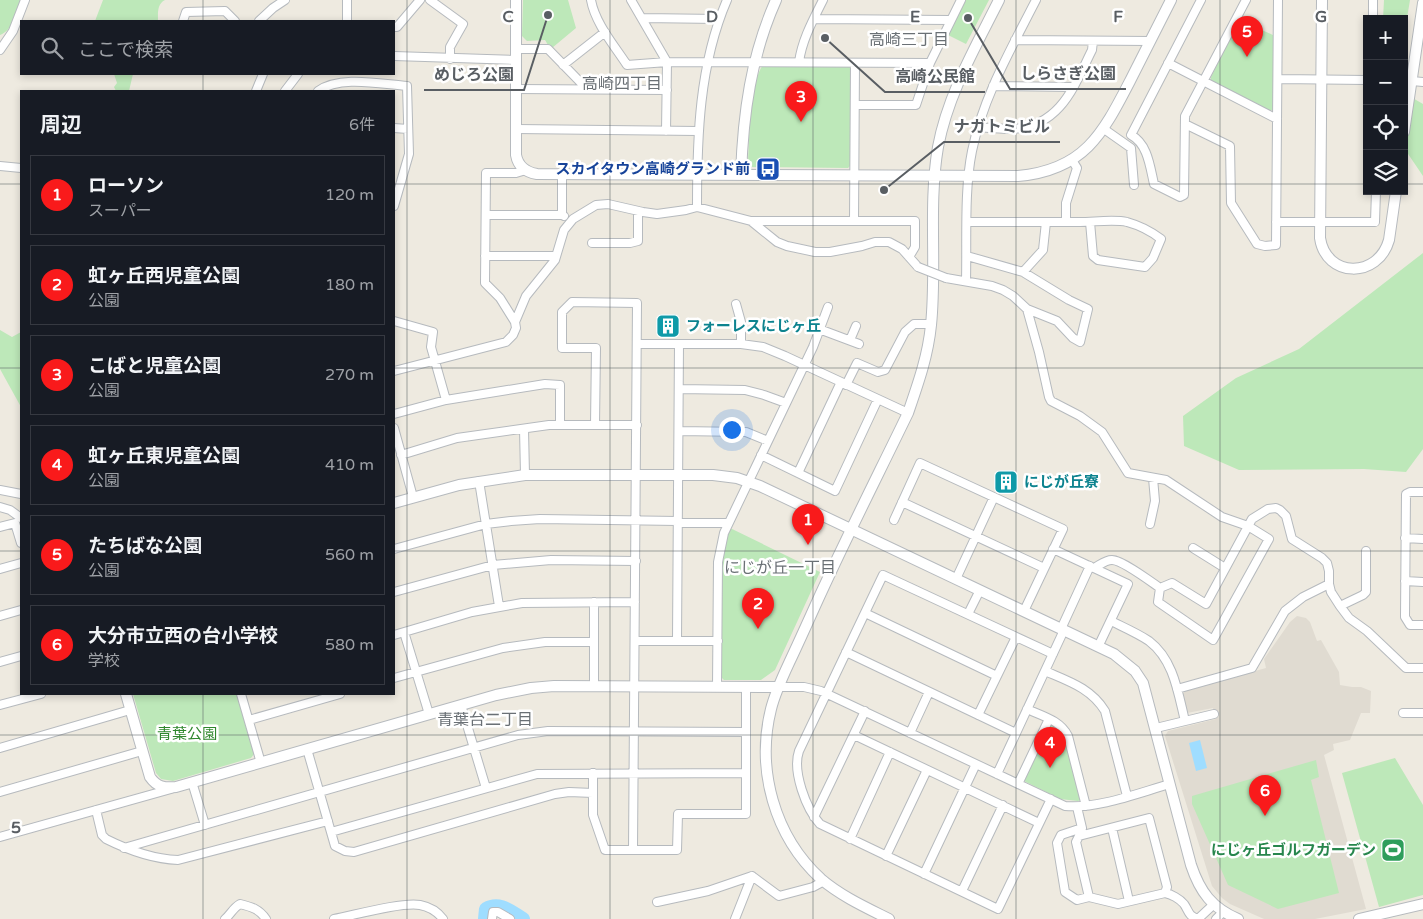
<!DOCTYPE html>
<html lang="ja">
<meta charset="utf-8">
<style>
:root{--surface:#171b24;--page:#20242c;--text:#f1f3f6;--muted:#9ea1a6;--line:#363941;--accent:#f91a1b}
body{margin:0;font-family:"Varela Round","Noto Sans JP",sans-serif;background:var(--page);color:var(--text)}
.controls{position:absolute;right:15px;top:15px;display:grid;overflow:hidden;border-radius:0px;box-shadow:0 2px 8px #0003}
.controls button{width:45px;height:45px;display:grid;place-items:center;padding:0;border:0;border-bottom:1px solid var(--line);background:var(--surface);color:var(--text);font:25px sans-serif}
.you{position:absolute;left:731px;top:429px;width:18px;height:18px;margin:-12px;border:4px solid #fff;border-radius:50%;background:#1a73e8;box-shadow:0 0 0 8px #1a73e833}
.badge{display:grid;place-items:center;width:32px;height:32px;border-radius:50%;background:var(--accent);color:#fff;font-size:16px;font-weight:700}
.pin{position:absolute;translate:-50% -41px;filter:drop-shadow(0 1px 2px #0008)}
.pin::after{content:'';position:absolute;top:26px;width:18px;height:15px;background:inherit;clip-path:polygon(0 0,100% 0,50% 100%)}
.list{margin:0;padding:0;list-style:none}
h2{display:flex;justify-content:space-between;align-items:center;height:65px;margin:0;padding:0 20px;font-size:21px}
h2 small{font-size:16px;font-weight:400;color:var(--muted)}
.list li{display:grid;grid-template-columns:32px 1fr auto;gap:15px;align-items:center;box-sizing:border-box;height:80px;margin:0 10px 10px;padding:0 10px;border:1px solid var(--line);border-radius:0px}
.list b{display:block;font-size:19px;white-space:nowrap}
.list p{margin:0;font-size:16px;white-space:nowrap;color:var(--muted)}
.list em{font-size:16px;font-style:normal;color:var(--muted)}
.icon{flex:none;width:28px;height:28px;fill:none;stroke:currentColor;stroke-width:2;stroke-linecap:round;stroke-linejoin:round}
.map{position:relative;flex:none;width:1423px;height:919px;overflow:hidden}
.search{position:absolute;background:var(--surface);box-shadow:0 2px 8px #0003;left:20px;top:20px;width:375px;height:55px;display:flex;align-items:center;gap:12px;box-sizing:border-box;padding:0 18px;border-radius:0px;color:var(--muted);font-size:19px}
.panel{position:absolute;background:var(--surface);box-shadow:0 2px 8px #0003;left:20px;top:90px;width:375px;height:605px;border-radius:0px}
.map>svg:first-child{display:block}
</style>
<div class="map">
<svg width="1423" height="919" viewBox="0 0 1423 919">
<rect width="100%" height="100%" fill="#eeeae0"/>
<path fill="#e0dbd1" d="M1297 616 1306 618 1310 622 1317 641 1321 640 1339 672 1340 685 1352 687H1361L1371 691 1370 713H1361L1350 740 1333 744 1334 750 1324 755 1366 909 1315 919H1264L1230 904 1222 898 1212 886 1165 736 1168 731 1216 719 1213 708 1187 713 1182 695 1186 690 1266 668 1264 659 1290 622Z"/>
<path fill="#bde8b9" d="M0 0H23C18 12 13 30 0 35Z
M103 0H165C157 4 158 13 158 21H95Z
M523 0H568L576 28 552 48 548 45 545 40 527 41 522 36Z
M965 0H989L966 44 948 35Z
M1384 0H1410L1404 36V19H1383Z
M1239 20 1273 35 1274 38V109L1270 111 1211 82V77Z
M763 65H849L851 69V165L848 168 752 167 748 164C749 142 750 81 763 65Z
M114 74H133L129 91H116L114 87 117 83Z
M1404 93 1423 104V176L1404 148Z
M1423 253V449L1406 472 1364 469 1239 470 1184 446 1183 416 1236 378 1299 349Z
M0 330 12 337 21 332V407L0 369Z
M730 528 820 572 775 670 761 680H724L721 677 722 563 723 549Z
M133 694H238L254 754 251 758 173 781 161 779 156 773Z
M1050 723 1055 726 1063 735 1081 800 1078 801 1060 799 1022 780Z
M1395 758 1423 805V895L1379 907 1342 773Z
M1316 760 1319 777 1311 780 1339 893 1278 909 1228 885 1192 804V796Z"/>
<path fill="#9fddff" d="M1200 740 1207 768 1196 771 1189 743Z"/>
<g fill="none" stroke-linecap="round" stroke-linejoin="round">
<path stroke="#9fddff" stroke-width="14" d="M485 919 486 909C500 901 511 912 523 919"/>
<g stroke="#b6babe" stroke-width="10">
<path id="minor" d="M347 0V21
M430 0 463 24 450 47V59
M591 0C595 23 614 45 627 65L667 62 930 63
M631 0 667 62 666 131
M1201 0 1131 135C1148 144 1150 167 1154 184L1180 197 1184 195 1185 116 1246 0
M642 18 719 19
M814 19 950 20
M1373 19V0
M183 21 186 12 225 11 235 21
M259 21 273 8 285 0
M394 27H397L420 0
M1015 40 1150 41
M516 49H548L587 89
M0 50 13 31 25 0
M394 56 516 60
M799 62C802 40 813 20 823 0
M1168 63 1277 119
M563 65 605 32
M1278 79 1367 80
M1412 81 1423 82
M993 86 1073 87
M516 89 667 90
M256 91 263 74
M285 91 298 74
M318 91C340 75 380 84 407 86L409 154 394 206
M855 105H916L930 63 961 0
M1185 124 1230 146 1231 203 1257 244 1265 246 1276 245 1278 0
M978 127C990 128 1002 129 1013 129 1061 126 1074 86 1092 50L1093 41
M394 128 408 129
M516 129 698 131
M1104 129 1131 148 1134 185
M0 166 21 168
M562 174V215L564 216
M697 207C697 137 699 65 727 0
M486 215H562
M751 221H915V247L909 257
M854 221 855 63
M968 222C1005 222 1043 222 1080 222 1094 222 1114 219 1127 222 1138 225 1152 232 1161 239L1153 258 1145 267 1098 260 1093 256 1090 222
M1066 222V203L1077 168 1072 160
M1276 222H1375L1376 191
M592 243H630L638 241V211
M485 256H556
M1023 272 1043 250 1046 222
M946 278 992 286 1003 290 1013 296 1027 309 1057 321 1073 338 1080 342 1088 309 1069 300 1023 272 967 256
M966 281C967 241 964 190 972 151 983 97 1011 49 1036 0
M736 304 741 322V344
M1027 309 1039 352 1049 397 1051 401 1080 416 1102 432 1128 473 1166 480 1222 517 1248 526 1269 539 1213 640 1158 602 1160 588C1150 581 1122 560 1112 560 1105 560 1100 565 1094 568
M394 321 433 332 431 347 446 400
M515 322 500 298 485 283 486 173H516L526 170
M819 329 859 344
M850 340 856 326
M637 344H741L763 347 785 356 908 413
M394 371 506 342 513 335 516 328 515 322 526 296 555 260 564 230 573 219 596 205 608 204 643 212 657 214 686 210 697 207 751 221 777 242 787 246 815 252H830L862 246 875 242H889L902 249 918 267
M846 385 857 363 878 372 885 370 905 332 914 324H931
M679 389 745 390 764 395 786 403
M394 414 446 400 545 384 560 385V425
M595 425 596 348H562V312L572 302 637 303 633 850
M394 428 413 497
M524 429 525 475
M679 431 746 432 768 441
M401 455 457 438 549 425H637
M761 455 835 491 878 399
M798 473 841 382
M479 481 499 606
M0 490 21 494
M1423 492H1410L1406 494 1405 617 1410 625H1423
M902 502 1044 568
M0 507 10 510 21 518
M894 520 920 463 1063 529 1024 611
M678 523H728
M1150 524 1155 501 1153 478
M0 527 15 523 21 543
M1405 538 1423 539
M1193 548 1225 568
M394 549 486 524 511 521 540 519 678 521
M1053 549 1128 584 1098 647
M0 569 21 563
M956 579 994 497
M1405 581 1423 582
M1160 588 1172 583 1206 604 1252 519 1268 509 1276 508 1280 510 1286 516 1292 539 1322 558 1327 563 1329 571V584L1331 592 1340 606 1349 618 1367 631 1406 668H1423
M394 592 493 565 551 560 636 561
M1340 606 1363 595 1366 592V551
M865 613 997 676
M968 614 980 590
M0 616 21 610
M1111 621C1123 627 1137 633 1149 641 1174 660 1178 693 1185 721
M1061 629 1090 566
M404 632 429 714
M394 635 472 612 522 603 635 602
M635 641H718
M677 641 679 344
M846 652 1016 733
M0 662 21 656
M1045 671C1068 681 1091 688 1105 711L1127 796
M394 678 503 648 545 642H594
M594 687V602
M717 687 718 562 724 533 813 347 828 307
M778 687H804L821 691 1065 806C1098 809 1138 793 1170 784
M1177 689 1252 668 1285 611 1303 597 1329 584
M241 694 261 763
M0 705 41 694
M461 705 486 788
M1027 709C1042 716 1060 720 1068 736L1086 806
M1403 713H1423
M978 715 1016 637
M249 720 340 694
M1156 728 1214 714
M910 733 929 692
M854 735 1039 823
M0 748 130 710
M307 749 335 846 345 851 354 852 555 794 569 792 593 793
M593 773V815L605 850H677L678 814H746V687
M997 774 1064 630
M192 782 205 825
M1018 784 1049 719
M0 792 142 751
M1051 799 998 909 820 824C806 809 792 771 799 751L883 575 1053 654
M1077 807 1082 828 1061 835 1057 843 1065 892 1077 900 1089 897
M96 810 102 835 106 839C128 850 153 859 178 860L328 821
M814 817 865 711
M1112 828 1129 901
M331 832 537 774 746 773
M0 837 171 789
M850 839 890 752
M124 848 518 735 548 731 746 732
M886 856 927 770
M924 874 976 764
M962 891 1003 805
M1165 893 1167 887 1149 818 1079 836 1076 842 1089 897 1118 904 1165 893C1171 894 1180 899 1184 904 1189 911 1188 916 1198 919L1213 905
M657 902 708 891 752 876 779 896 813 887 824 881
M225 919C231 914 233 908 240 904 252 907 259 909 266 919
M334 919C355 915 401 902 420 905 430 907 437 911 443 919
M492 919 493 912H498L510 919
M735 919 752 876
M1216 919 1223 912"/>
</g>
<g stroke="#b6babe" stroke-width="12">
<path id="tertiary" d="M516 0V155C518 166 525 172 537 174L1018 176C1085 170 1103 133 1131 79 1144 53 1158 26 1171 0
M1322 0 1320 238C1326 278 1378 279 1389 240L1396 191
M1404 132 1423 3
M741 175C743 114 751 56 776 0
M394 503 459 485 525 475H713L737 478 760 486 1114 654 1135 671 1143 683 1191 865C1200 892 1212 908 1238 919
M126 694 150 777C157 787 164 788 176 787L496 695 531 688 554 686 778 687
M889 919C865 907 841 896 821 879 774 836 756 769 771 709 775 693 782 678 789 663 798 644 807 624 816 604 845 540 877 477 908 413 918 384 928 356 931 325 937 266 928 206 938 147 948 94 975 48 999 0
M1359 919 1423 904"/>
</g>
<use href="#minor" stroke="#fff" stroke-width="8"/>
<use href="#tertiary" stroke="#fff" stroke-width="10"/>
<g stroke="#b6babe" stroke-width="10" stroke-linecap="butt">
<path id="minor-bridge" d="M918 267 946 278"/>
</g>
<use href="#minor-bridge" stroke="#fff" stroke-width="8"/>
</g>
<path fill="none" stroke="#595e63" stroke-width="1" stroke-opacity="0.55" d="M203 0V21M407 0V919M610 0V919M813 0V919M1016 0V919M1220 0V919M203 74V91M0 184H21M394 184H1367M1404 184H1423M0 368H21M394 368H1423M0 551H21M394 551H1423M203 694V919M0 735H1423"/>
<defs>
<g id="bus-square" transform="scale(1.25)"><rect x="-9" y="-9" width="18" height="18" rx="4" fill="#1a4fb4" stroke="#fff"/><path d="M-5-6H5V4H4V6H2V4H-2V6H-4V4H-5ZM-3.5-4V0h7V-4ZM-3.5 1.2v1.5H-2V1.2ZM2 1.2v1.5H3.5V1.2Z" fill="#fff"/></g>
<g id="building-square" transform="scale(1.25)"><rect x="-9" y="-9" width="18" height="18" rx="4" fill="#0f9aa8" stroke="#fff"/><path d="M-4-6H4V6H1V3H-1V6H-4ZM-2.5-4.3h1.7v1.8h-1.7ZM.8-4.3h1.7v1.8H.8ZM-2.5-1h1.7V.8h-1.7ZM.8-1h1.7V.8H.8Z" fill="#fff"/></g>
<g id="stadium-square" transform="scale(1.25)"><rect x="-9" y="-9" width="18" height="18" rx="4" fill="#2e9e5b" stroke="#fff"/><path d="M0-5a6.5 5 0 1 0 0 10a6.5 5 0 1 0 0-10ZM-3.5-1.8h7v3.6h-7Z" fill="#fff"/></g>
</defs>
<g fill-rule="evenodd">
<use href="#bus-square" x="768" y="169"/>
<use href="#building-square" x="668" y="326"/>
<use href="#building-square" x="1006" y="482"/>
<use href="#stadium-square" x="1393" y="850"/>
</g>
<g text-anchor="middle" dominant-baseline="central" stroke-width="5" stroke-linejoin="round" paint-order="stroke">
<g font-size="15" font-weight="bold" fill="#164399" stroke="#fff" text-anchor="end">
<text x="750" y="169">スカイタウン高崎グランド前</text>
</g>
<g font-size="15" font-weight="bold" fill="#0d838f" stroke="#fff" text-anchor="start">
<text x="686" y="326">フォーレスにじヶ丘</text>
<text x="1024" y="482">にじが丘寮</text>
</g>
<g font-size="15" fill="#2f872d" stroke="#fff">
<text x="187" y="734">青葉公園</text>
</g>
<g font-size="15" font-weight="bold" fill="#27864d" stroke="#fff" text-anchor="end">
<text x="1376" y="850">にじヶ丘ゴルフガーデン</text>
</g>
<g font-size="16" fill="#6a7075" stroke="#fff">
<text x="909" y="40">高崎三丁目</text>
<text x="622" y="84">高崎四丁目</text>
<text x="780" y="568">にじが丘一丁目</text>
<text x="485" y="720">青葉台二丁目</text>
</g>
</g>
<g font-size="16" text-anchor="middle" font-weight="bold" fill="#595e63" stroke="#fff" stroke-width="5" stroke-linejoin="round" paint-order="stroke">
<text x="508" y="22">C</text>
<text x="712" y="22">D</text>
<text x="915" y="22">E</text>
<text x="1118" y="22">F</text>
<text x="1321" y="22">G</text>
<text x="16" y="833">5</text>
</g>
<path fill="none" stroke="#595e63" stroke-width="2" d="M968 18L1010 89H1126M548 15L524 90H424M825 38L885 92H985M884 190L944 142H1060"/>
<g fill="#595e63" stroke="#fff" stroke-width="2">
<circle cx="968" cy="18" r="5"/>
<circle cx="548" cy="15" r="5"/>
<circle cx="825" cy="38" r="5"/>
<circle cx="884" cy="190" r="5"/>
</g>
<g font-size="16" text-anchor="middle" font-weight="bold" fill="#595e63" stroke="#fff" stroke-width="5" stroke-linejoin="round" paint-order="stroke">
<text x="1068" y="79">しらさぎ公園</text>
<text x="474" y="80">めじろ公園</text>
<text x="935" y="82">高崎公民館</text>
<text x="1002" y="132">ナガトミビル</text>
</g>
</svg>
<div class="controls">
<button>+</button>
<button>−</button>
<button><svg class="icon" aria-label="locate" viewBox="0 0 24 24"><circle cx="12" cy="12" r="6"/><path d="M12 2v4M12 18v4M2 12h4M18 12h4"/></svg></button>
<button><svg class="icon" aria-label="layers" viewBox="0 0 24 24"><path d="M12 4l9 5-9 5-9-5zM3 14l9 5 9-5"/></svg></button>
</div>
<div class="you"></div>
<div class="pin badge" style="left:808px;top:545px">1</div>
<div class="pin badge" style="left:758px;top:629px">2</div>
<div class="pin badge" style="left:801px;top:122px">3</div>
<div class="pin badge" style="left:1050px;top:768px">4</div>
<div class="pin badge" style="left:1247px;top:57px">5</div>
<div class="pin badge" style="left:1265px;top:816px">6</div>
<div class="search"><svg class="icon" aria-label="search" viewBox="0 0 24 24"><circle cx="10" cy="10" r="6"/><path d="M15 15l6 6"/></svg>ここで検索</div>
<section class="panel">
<h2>周辺<small>6件</small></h2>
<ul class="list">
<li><span class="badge">1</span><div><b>ローソン</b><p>スーパー</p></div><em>120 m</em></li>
<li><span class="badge">2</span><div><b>虹ヶ丘西児童公園</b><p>公園</p></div><em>180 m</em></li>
<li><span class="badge">3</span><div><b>こばと児童公園</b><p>公園</p></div><em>270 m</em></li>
<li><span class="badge">4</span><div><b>虹ヶ丘東児童公園</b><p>公園</p></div><em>410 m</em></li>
<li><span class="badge">5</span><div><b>たちばな公園</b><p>公園</p></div><em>560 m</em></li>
<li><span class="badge">6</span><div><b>大分市立西の台小学校</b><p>学校</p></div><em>580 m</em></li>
</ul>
</section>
</div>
